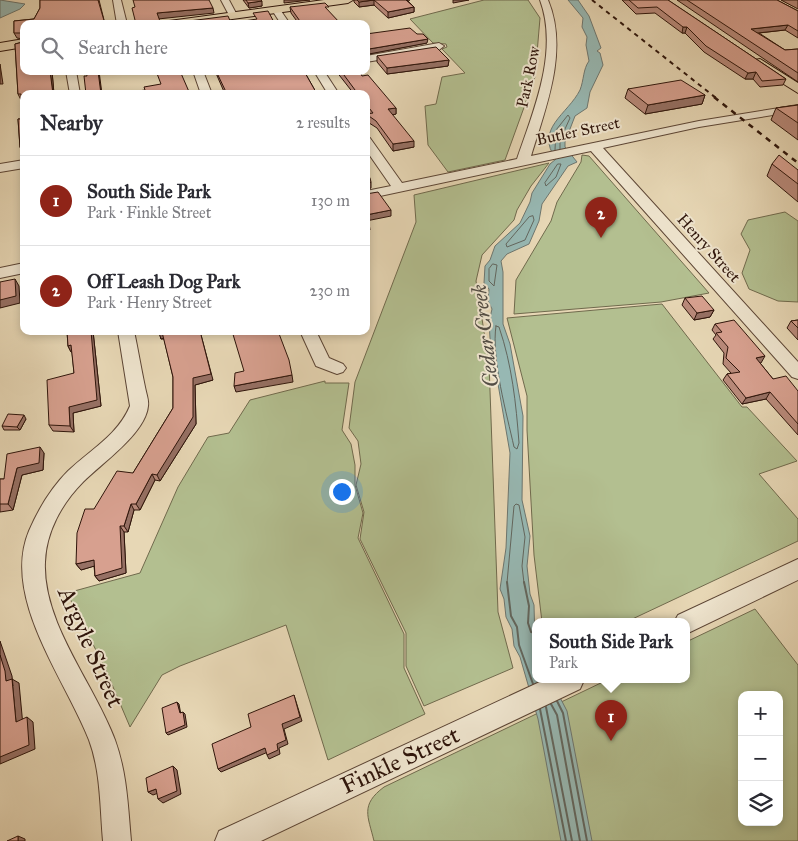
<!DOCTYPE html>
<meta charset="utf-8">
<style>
:root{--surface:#fff;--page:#f7f7f7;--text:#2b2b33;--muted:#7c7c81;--line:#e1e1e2;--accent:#8f2418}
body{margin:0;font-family:"IM FELL Great Primer",serif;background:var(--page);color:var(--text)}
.controls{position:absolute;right:15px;bottom:15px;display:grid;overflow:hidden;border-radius:10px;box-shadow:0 2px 8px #0003}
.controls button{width:45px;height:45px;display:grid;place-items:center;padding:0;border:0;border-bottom:1px solid var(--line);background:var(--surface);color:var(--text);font:25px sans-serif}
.you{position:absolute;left:341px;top:491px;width:18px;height:18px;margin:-12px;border:4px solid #fff;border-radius:50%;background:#1a73e8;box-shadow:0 0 0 8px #1a73e833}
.badge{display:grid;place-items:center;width:32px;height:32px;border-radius:50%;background:var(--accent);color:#fff;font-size:16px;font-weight:700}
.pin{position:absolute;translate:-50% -41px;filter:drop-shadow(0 1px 2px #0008)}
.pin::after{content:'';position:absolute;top:26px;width:18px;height:15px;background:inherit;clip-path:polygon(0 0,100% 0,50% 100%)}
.popup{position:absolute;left:532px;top:618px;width:158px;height:65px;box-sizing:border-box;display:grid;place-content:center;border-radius:10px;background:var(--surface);filter:drop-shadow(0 1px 4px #0005);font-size:16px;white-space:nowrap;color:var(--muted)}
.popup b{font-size:19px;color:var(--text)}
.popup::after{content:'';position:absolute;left:50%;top:100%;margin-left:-10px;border:10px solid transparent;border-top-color:var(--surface)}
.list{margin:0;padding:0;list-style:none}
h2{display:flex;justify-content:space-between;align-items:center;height:65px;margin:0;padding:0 20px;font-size:21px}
h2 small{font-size:16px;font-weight:400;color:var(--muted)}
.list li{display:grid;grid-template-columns:32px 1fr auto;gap:15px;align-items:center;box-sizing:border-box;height:90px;padding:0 20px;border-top:1px solid var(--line)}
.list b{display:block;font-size:19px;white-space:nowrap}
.list p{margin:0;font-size:16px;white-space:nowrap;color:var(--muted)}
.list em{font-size:16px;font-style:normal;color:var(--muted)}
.icon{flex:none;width:28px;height:28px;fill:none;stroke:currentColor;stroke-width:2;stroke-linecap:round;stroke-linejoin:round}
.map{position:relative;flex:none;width:798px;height:841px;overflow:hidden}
.search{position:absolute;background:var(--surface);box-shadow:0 2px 8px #0003;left:20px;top:20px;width:350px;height:55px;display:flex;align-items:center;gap:12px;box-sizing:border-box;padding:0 18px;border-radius:10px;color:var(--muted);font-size:19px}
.panel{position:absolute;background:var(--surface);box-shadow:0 2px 8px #0003;left:20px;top:90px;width:350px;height:245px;border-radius:10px}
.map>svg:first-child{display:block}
</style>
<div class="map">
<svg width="798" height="841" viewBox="0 0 798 841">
<rect width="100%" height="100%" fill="#e7d7b5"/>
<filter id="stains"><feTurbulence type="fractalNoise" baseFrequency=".004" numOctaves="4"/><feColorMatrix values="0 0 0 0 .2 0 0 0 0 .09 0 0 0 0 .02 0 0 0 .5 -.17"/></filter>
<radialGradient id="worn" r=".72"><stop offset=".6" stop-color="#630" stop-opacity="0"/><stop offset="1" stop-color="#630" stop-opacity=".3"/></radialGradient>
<path fill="#b3bf90" stroke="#706a4d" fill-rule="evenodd" d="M 484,0 L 528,0 L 540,18 L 535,77 L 505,160 L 448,172 L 428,145 L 425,106 L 436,104 L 442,77 L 465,73 L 442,49 L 447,47 L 446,44 L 433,43 L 410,19 Z
M 582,155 L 589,156 L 709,293 L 661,302 L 514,314 L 516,280 L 551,221 L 557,202 L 581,162 Z
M 549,163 L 531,186 L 517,210 L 514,220 L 482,255 L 476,281 L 489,363 L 498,612 L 513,668 L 424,706 L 406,666 L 406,633 L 360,539 L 364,512 L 356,485 L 361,464 L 358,441 L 349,428 L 355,382 L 416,222 L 414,195 Z
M 785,212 L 798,221 L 798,302 L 778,301 L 749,289 L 742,273 L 750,250 L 741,234 L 748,220 Z
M 662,304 L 742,407 L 747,407 L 797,461 L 759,474 L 798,519 L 798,541 L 626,622 L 542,622 L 534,555 L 527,430 L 527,396 L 507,318 Z
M 325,381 L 325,383 L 349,383 L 342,430 L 351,444 L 355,465 L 355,485 L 363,513 L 358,538 L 404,634 L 404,668 L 425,714 L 328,760 L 286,625 L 180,666 L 162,675 L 130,727 L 105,668 L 67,593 L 140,573 L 178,487 L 208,437 L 229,433 L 250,400 Z
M 755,609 L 798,665 L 798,841 L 374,841 C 368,816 360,805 384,787 L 607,680 L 686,680 L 686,642 ZM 742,695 L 779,695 L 779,822 L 742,822 Z"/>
<path fill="#97b8b3" stroke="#6d766f" d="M 0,0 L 25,4 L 20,9 L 0,18 Z
M 568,0 L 578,0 L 589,16 L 601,48 L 597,51 L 600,53 L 603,65 L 590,92 L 587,108 L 575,116 L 565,142 L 565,147 L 577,162 L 568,166 L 542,204 L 539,221 L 529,244 L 507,254 L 501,261 L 503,272 L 503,324 L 510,344 L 523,416 L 522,500 L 530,536 L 527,566 L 530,594 L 534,605 L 536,680 L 551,680 L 567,711 L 592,841 L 561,841 L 538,719 L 520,657 L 514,646 L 512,629 L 506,617 L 504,599 L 500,589 L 506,548 L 510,453 L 490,338 L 489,322 L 492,309 L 488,301 L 489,289 L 484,283 L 485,266 L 490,260 L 495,246 L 520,223 L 530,202 L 532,193 L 550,164 L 556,159 C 534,129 568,114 580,90 C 584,80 583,69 589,61 L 586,45 L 587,37 L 582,27 L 583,18 Z"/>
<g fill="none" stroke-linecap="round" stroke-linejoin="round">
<path stroke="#62665e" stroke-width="1" d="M 555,150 L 556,130 L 568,115 L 570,118 L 560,140 L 560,149
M 558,164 L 561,164 L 556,177 L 546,186 L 545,183 Z
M 533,216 L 534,220 L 525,240 L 507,247 L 506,244 L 529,217 Z
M 493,264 L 497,265 L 494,286 L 489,281 L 489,269 Z
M 496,326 L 499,327 C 512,365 516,403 519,443 L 517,449 L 514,447 C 507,415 491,358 496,326 Z
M 507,583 L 514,506 L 516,504 L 519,505 L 525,537 L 522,566 L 524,583"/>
<path stroke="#62665e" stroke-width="2" d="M 507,582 L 511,616 L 517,627 L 519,645 L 533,684
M 524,582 L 529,606 L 528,623 L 531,632 L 536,633
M 557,701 L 563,713 L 587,841
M 551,704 L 557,715 L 580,841
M 546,707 L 572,841
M 540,709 L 566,841"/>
<defs>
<path id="minor" d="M 113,0 L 121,0 L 127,24 L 117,24 Z
M 221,0 L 229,0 L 237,15 L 236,17 L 230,17 Z
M 540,0 L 548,0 C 569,50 546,107 531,156 L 699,121 L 798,105 L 798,111 L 699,127 L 603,148 L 798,362 L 798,379 L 792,377 L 591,151 L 366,199 L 366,191 L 391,186 L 366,150 L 366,137 L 370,138 L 402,183 L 517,159 C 534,110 559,51 540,0 Z
M 273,8 L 279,8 L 290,24 L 281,24 L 272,10 Z
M 439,43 L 444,46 L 439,50 L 366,62 L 366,56 Z
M 66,71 L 76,71 L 80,94 L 70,94 Z
M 193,71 L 203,71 L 212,94 L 201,94 Z
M 314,71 L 324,71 L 339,94 L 328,94 Z
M 24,160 L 24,168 L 0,172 L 0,164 Z
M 24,263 L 24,273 L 0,278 L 0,268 Z
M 118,331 L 134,331 C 138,350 141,368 145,387 C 146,393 149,400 148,406 C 146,433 101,464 83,482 C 62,503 46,532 45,562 C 42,623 95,685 115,740 C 127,773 128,807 131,841 L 103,841 C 100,808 101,772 89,740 C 66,680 1,598 29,531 C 38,510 51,488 68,471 C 90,450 118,435 130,406 Z
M 300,331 L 316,331 L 329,358 L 343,364 L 346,368 L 343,372 L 337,374 L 316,366 Z
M 798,559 L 798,580 L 686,634 L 686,622 L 674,622 L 678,615 Z
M 544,680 L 584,680 L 580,689 L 261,841 L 215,841 L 219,831 Z"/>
<path id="major" d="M 324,0 L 353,0 L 348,3 L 196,24 L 163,24 L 169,21 Z
M 24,39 L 24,47 L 0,51 L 0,43 Z
M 760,59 L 798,83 L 798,93 L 755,66 L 754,63 L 755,60 Z"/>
</defs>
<use href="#minor" stroke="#5c4535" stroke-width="2"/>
<use href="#major" stroke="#2e140a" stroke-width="2"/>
<use href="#minor" fill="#efe5cf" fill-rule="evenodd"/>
<use href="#major" fill="#e7d7b5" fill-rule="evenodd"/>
<path stroke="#2e140a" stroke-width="2" stroke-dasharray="4.5 4.5" stroke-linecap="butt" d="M 592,0 L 716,98"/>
<path stroke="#2e140a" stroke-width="2.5" stroke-dasharray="5.5 5.5" stroke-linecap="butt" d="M 714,97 L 798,163"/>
</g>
<path fill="#b98a7b" stroke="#2e140a" d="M 40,0 L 99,0 L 105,24 L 24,24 L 24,71 L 52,71 L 54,94 L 24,94 L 24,153 L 23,153 L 20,147 L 18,119 L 21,119 L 21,100 L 18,94 L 15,44 L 23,42 L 23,39 L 17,38 L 14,33 L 14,21 L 34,19 L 40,8 Z
M 243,0 L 261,0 L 262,6 L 249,8 Z
M 354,0 L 410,0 L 407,0 L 414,7 L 414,12 L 388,18 L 374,5 L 359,7 L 354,2 Z
M 622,0 L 668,0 L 786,79 L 783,85 L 760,87 L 753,79 L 745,79 L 704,52 L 685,33 L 682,33 L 655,13 L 636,14 Z
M 677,0 L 777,0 L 798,11 L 798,38 L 785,30 L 759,33 L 785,50 L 798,49 L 798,82 Z
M 781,0 L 798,0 L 798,9 Z
M 290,7 L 329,12 L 341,24 L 299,24 L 291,13 Z
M 366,34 L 417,34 L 427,43 L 369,54 L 366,50 Z
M 377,56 L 449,60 L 448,66 L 387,74 L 377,62 Z
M 215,71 L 304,71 L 317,94 L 225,94 Z
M 336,71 L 359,71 L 362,76 L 396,108 L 396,114 L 392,115 L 414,147 L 393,151 L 377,128 L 366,121 L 366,114 L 369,113 L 366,110 L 366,94 L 354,94 Z
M 628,89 L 705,95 L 702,104 L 645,114 L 625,98 Z
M 798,105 L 798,140 L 771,120 L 776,108 Z
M 772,164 L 798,170 L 798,202 L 767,176 Z
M 685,298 L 714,310 L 710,317 L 694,320 L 682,305 Z
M 798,320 L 798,340 L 787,328 L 791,321 Z
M 715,324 L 761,363 L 760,363 L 773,379 L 798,391 L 798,435 L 766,399 L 742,404 L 723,380 L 727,374 L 731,373 L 723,364 L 724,353 L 713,339 L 716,335 L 712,330 Z
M 67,331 L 93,331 L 101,406 L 73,413 L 74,432 L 53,431 L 49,425 L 74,373 L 72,352 L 71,352 L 68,346 Z
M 159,331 L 213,380 L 195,385 L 196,424 L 160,481 L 155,480 L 140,510 L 134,510 L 128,532 L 124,532 L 126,573 L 99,581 L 95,576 L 94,566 L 81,570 L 76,564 L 94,509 L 133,473 L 173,408 L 173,377 L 164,339 L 161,339 Z
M 26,419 L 20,430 L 4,430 L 2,426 Z
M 44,453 L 43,470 L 22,475 L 13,510 L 0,512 L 0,479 L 4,479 Z"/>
<path fill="#967064" stroke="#2e140a" d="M 284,0 L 310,0 L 284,3 Z
M 374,0 L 374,5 L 359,7 L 359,2 Z
M 453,0 L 469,0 L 453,3 Z
M 262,1 L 262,6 L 249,8 L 248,3 Z
M 414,7 L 414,12 L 388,18 L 388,12 Z
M 213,8 L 214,13 L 158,19 L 157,13 Z
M 788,25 L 785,30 L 749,34 L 751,29 Z
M 683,27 L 687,27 L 685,33 L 682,33 Z
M 428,39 L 427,43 L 369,54 L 369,49 Z
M 449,60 L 448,66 L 387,74 L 387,68 Z
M 0,64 L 3,84 L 0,84 Z
M 50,71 L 52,71 L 54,94 L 53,94 Z
M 98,71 L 99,71 L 102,94 L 101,94 Z
M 756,72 L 753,79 L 745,79 L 748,73 Z
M 705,95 L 702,104 L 645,114 L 648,105 Z
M 396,108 L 396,114 L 388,116 L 388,109 Z
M 414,141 L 414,147 L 393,151 L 393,144 Z
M 24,146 L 24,153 L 23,153 L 20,147 Z
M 371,182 L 371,188 L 366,190 L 366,184 Z
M 391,210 L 391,216 L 366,221 L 366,215 Z
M 369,223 L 370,230 L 366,230 L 366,224 Z
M 15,279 L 19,286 L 20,303 L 0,308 L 0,300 Z
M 714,310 L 710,317 L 694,320 L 697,313 Z
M 91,331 L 93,331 L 101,406 L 73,413 L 74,432 L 70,426 L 69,407 Z
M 200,331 L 213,380 L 195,385 L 196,424 L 160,481 L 157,475 Z
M 162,332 L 165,338 L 161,339 L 159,333 Z
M 71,345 L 75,351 L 71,352 L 68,346 Z
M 765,356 L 761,363 L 752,364 L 756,358 Z
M 292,375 L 293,382 L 236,392 L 234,386 Z
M 770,392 L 766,399 L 742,404 L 746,398 Z
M 24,415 L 26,419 L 20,430 L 17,427 Z
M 40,447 L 44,453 L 43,470 L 22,475 L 13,510 L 8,504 L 17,468 Z
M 152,474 L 155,480 L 140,510 L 136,504 Z
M 131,504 L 134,510 L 128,532 L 124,526 Z
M 120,526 L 124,532 L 126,573 L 99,581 L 95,576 Z
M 94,560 L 98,565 L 81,570 L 76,564 Z
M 0,641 L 12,676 L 13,686 L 6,681 L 0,655 Z
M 12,679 L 19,683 L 23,726 L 16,722 Z
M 294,695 L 302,721 L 284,729 L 288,744 L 279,748 L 280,754 L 269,759 L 267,755 L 277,744 L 282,724 Z
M 177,702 L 179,704 L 181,715 L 180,713 Z
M 183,712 L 185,714 L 187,727 L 168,735 L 166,733 Z
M 27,717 L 33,722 L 35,749 L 0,764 L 0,757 Z
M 265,748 L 268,752 L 221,772 L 218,769 Z
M 173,766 L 177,770 L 181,794 L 163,803 L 158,799 Z
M 156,789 L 161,792 L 153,795 L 148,792 Z
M 18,836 L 25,839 L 25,841 L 18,841 Z"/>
<path fill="#d7a08f" stroke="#2e140a" d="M 40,0 L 98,0 L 105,24 L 24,24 L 24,71 L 50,71 L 53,94 L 24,94 L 24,146 L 20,147 L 18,119 L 21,119 L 21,94 L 18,94 L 15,44 L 23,42 L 24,33 L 14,33 L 14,21 L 34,19 L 40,8 Z
M 133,0 L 209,0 L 213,8 L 157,13 L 161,24 L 136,24 L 132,8 L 135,7 Z
M 246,0 L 261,0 L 262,1 L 248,3 Z
M 357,0 L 374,0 L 359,2 Z
M 374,0 L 406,0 L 414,7 L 388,12 Z
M 629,0 L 668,0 L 786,79 L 762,81 L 756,72 L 748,73 L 706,46 L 687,27 L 683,27 L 657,7 L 638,8 Z
M 687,0 L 777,0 L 798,11 L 798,31 L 788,25 L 751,29 L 785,50 L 798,49 L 798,73 Z
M 325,3 L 329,7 L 325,7 L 341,24 L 302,24 L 290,7 Z
M 268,11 L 275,24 L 193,24 L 189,21 L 228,16 L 231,23 L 257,19 L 253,13 Z
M 410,28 L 417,34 L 423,34 L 428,39 L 369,49 L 366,46 L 366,34 Z
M 436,47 L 449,60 L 387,68 L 377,56 Z
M 86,71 L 98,71 L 101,94 L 86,94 L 84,76 L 87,76 Z
M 156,71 L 180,71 L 190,94 L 132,94 L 131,92 L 145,90 L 144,87 L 161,84 Z
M 216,71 L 304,71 L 317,94 L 227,94 Z
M 341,71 L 359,71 L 362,76 L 368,75 L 396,108 L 388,109 L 414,141 L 393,144 L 376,121 L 366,114 L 373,113 L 366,104 L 366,94 L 358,94 Z
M 681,80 L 705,95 L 648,105 L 628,89 Z
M 798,105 L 798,123 L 776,108 Z
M 779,155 L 798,170 L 798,184 L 772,164 Z
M 366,172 L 370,178 L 371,182 L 366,184 Z
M 378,192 L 391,210 L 366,215 L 366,194 Z
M 366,219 L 369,223 L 366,224 Z
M 15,279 L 16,296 L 0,300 L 0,282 Z
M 702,296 L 714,310 L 697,313 L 685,298 Z
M 734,320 L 765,356 L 756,358 L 773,379 L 786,376 L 798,391 L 798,424 L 770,392 L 746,398 L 727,374 L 740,372 L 726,358 L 728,347 L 716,333 L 722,332 L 715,324 Z
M 798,320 L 798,328 L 791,321 Z
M 67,331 L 91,331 L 97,400 L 69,407 L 70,426 L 49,425 L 47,380 L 74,373 L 71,345 L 68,346 Z
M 159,331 L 200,331 L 211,374 L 193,378 L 193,417 L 157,475 L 152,474 L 136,504 L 131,504 L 124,526 L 120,526 L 122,568 L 95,576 L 94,560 L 76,564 L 77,533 L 85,509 L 94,509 L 117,471 L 133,473 L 173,408 L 173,377 L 162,332 L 159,333 Z
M 232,331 L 278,331 L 289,360 L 292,375 L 234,386 L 235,373 L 244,371 Z
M 8,414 L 24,415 L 17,427 L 2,426 Z
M 40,447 L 39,463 L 17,468 L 8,504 L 0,504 L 0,479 L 4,479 L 7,454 Z
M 0,655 L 5,671 L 6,681 L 12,679 L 16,722 L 27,717 L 29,745 L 0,757 Z
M 294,695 L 300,717 L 282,724 L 286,740 L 277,744 L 278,750 L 267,755 L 265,748 L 218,769 L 212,744 L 251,727 L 248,714 Z
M 177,702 L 180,713 L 183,712 L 185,725 L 166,733 L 162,708 Z
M 173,766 L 177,791 L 158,799 L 156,789 L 148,792 L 146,778 Z
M 18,836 L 18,841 L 7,841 Z"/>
<g text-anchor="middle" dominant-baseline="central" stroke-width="4" stroke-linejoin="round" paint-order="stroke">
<g font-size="16" fill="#2e140a" stroke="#efe5cf">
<text transform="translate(528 77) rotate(-78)">Park Row</text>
<text transform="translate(578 131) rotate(-12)">Butler Street</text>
<text transform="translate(709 248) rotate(48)">Henry Street</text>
</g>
<g font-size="21" font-style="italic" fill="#534d45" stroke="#efe5cf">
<text transform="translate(485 336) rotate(-97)">Cedar Creek</text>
</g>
<g font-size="24" fill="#2e140a" stroke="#efe5cf">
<text transform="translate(91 647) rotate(66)">Argyle Street</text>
<text transform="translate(400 760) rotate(-25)">Finkle Street</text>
</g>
</g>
<rect width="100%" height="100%" filter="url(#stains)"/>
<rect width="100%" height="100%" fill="url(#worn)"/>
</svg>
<div class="controls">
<button>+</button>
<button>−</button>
<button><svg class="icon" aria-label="layers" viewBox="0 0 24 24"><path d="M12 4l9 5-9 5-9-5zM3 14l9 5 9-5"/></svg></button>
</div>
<div class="you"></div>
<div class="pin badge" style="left:611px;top:741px">1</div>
<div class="popup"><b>South Side Park</b>Park</div>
<div class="pin badge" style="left:601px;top:238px">2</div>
<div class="search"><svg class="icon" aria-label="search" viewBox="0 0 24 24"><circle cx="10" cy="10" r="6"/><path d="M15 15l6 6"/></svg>Search here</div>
<section class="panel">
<h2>Nearby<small>2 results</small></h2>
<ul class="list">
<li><span class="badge">1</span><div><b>South Side Park</b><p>Park · Finkle Street</p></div><em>130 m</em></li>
<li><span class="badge">2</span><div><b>Off Leash Dog Park</b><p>Park · Henry Street</p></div><em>230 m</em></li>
</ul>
</section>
</div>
